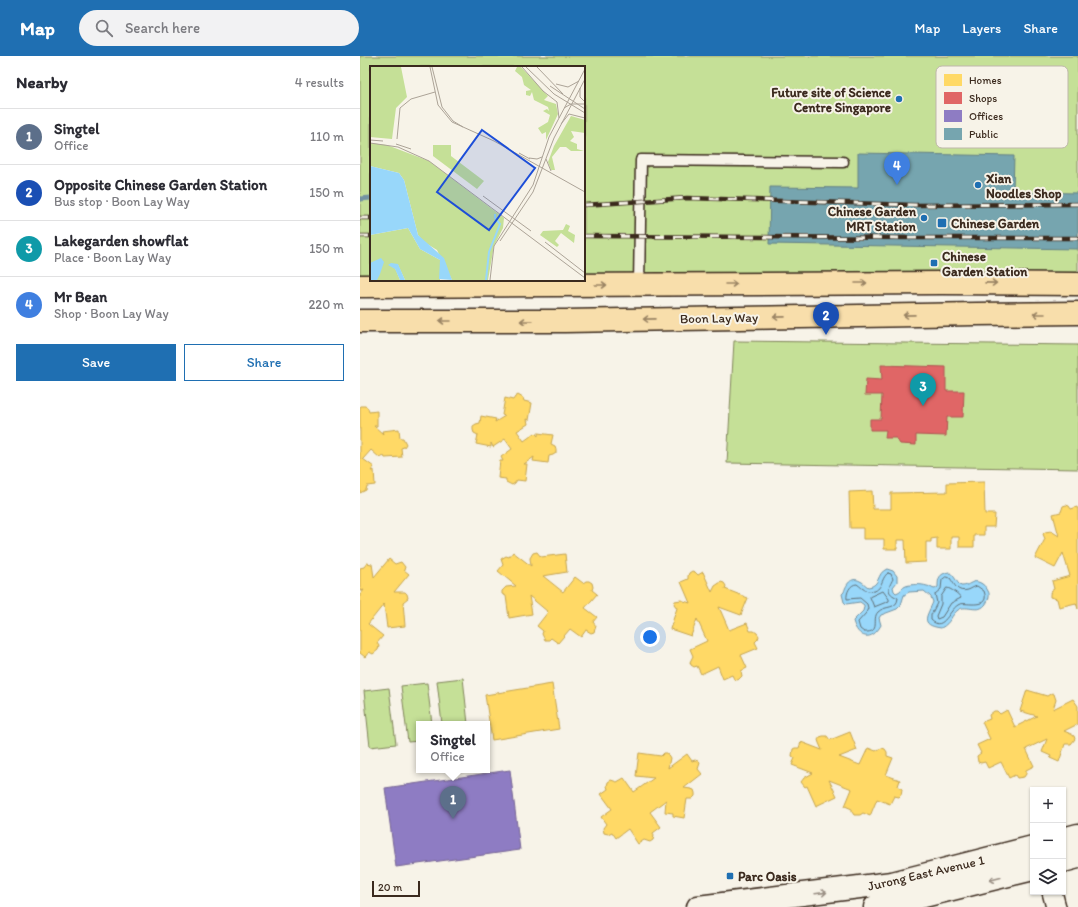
<!DOCTYPE html>
<meta charset="utf-8">
<style>
:root{--surface:#fff;--page:#f2f2f3;--text:#2b2b33;--muted:#7c7c81;--line:#e1e1e2;--accent:#1f6fb2}
body{margin:0;font-family:Itim,sans-serif;background:var(--page);color:var(--text)}
.controls{position:absolute;right:12px;bottom:12px;display:grid;overflow:hidden;border-radius:0px;box-shadow:0 1px 3px #0004}
.controls button{width:36px;height:36px;display:grid;place-items:center;padding:0;border:0;border-bottom:1px solid var(--line);background:var(--surface);color:var(--text);font:20px sans-serif}
.scale{position:absolute;left:12px;bottom:10px;width:48px;box-sizing:border-box;padding-left:4px;border:2px solid #3b2a1e;border-top:0;font-size:11px;line-height:14px;white-space:nowrap;color:#3b2a1e;-webkit-text-stroke:3px #f7f3e8;paint-order:stroke}
.you{position:absolute;left:290px;top:581px;width:14px;height:14px;margin:-10px;border:3px solid #fff;border-radius:50%;background:#1a73e8;box-shadow:0 0 0 6px #1a73e833}
.badge{display:grid;place-items:center;width:26px;height:26px;border-radius:50%;background:var(--accent);color:#fff;font-size:13px;font-weight:700}
.pin{position:absolute;translate:-50% -33px;filter:drop-shadow(0 1px 2px #0008)}
.pin::after{content:'';position:absolute;top:21px;width:14px;height:12px;background:inherit;clip-path:polygon(0 0,100% 0,50% 100%)}
.popup{position:absolute;left:56px;top:665px;width:74px;height:52px;box-sizing:border-box;display:grid;place-content:center;border-radius:0px;background:var(--surface);filter:drop-shadow(0 1px 3px #0005);font-size:13px;white-space:nowrap;color:var(--muted)}
.popup b{font-size:15px;color:var(--text)}
.popup::after{content:'';position:absolute;left:50%;top:100%;margin-left:-8px;border:8px solid transparent;border-top-color:var(--surface)}
.list{margin:0;padding:0;list-style:none}
h2{display:flex;justify-content:space-between;align-items:center;height:52px;margin:0;padding:0 16px;font-size:17px}
h2 small{font-size:13px;font-weight:400;color:var(--muted)}
.list li{display:grid;grid-template-columns:26px 1fr auto;gap:12px;align-items:center;box-sizing:border-box;height:56px;padding:0 16px;border-top:1px solid var(--line)}
.list b{display:block;font-size:15px;white-space:nowrap}
.list p{margin:0;font-size:13px;white-space:nowrap;color:var(--muted)}
.list em{font-size:13px;font-style:normal;color:var(--muted)}
.actions{display:flex;gap:8px;padding:12px 16px}
.actions a{flex:1;padding:9px 0;border:1px solid var(--accent);border-radius:0px;text-align:center;font-size:14px;color:var(--accent)}
.actions .main{background:var(--accent);color:#fff}
.icon{flex:none;width:22px;height:22px;fill:none;stroke:currentColor;stroke-width:2;stroke-linecap:round;stroke-linejoin:round}
.map{position:relative;flex:none;width:718px;height:851px;overflow:hidden}
header{display:flex;align-items:center;gap:24px;box-sizing:border-box;height:56px;padding:0 20px;background:var(--accent);color:#fff}
header strong{font-size:19px}
nav{display:flex;gap:22px;margin-inline-start:auto;font-size:14px}
.search{width:280px;height:36px;background:var(--page);display:flex;align-items:center;gap:10px;box-sizing:border-box;padding:0 14px;border-radius:22px;color:var(--muted);font-size:15px}
main{display:flex}
aside{flex:1;background:var(--surface)}
.map>svg:first-child{display:block}
</style>
<header>
<strong>Map</strong>
<div class="search"><svg class="icon" aria-label="search" viewBox="0 0 24 24"><circle cx="10" cy="10" r="6"/><path d="M15 15l6 6"/></svg>Search here</div>
<nav><a>Map</a><a>Layers</a><a>Share</a></nav>
</header>
<main>
<aside>
<h2>Nearby<small>4 results</small></h2>
<ul class="list">
<li><span class="badge" style="background:#5c6f8a">1</span><div><b>Singtel</b><p>Office</p></div><em>110 m</em></li>
<li><span class="badge" style="background:#1a4fb4">2</span><div><b>Opposite Chinese Garden Station</b><p>Bus stop · Boon Lay Way</p></div><em>150 m</em></li>
<li><span class="badge" style="background:#0f9aa8">3</span><div><b>Lakegarden showflat</b><p>Place · Boon Lay Way</p></div><em>150 m</em></li>
<li><span class="badge" style="background:#3f7fe0">4</span><div><b>Mr Bean</b><p>Shop · Boon Lay Way</p></div><em>220 m</em></li>
</ul>
<div class="actions"><a class="main">Save</a><a>Share</a></div>
</aside>
<div class="map">
<svg width="718" height="851" viewBox="0 0 718 851">
<rect width="100%" height="100%" fill="#f7f3e8"/>
<filter id="ink" filterUnits="userSpaceOnUse"><feTurbulence type="fractalNoise" baseFrequency=".025" numOctaves="2"/><feDisplacementMap in="SourceGraphic" scale="8" xChannelSelector="R" yChannelSelector="G"/><feConvolveMatrix kernelMatrix="1 2 1 2 8 2 1 2 1" color-interpolation-filters="sRGB"/></filter>
<g filter="url(#ink)">
<path fill="#c5e097" stroke="#80855a" d="M 0,0 L 718,0 L 718,228 L 224,224 L 224,11 L 11,11 L 11,223 L 0,219 Z
M 374,285 L 718,289 L 718,413 L 367,407 Z
M 103,622 L 108,668 L 82,668 L 77,625 Z
M 67,627 L 72,668 L 59,668 L 59,685 L 48,686 L 41,630 Z
M 29,632 L 36,688 L 10,691 L 4,635 Z"/>
<path fill="#98d7fa" stroke="#7392a2" d="M 527,513 L 533,515 L 537,520 L 537,526 L 533,531 L 534,535 L 536,537 C 541,536 542,531 546,530 C 552,528 561,528 567,530 C 570,530 572,533 575,533 L 578,531 C 578,522 579,518 589,516 C 595,520 596,526 601,530 C 607,530 608,528 613,526 C 619,524 626,530 628,535 C 630,538 629,541 628,544 C 621,561 607,547 598,554 C 591,559 591,567 581,572 C 558,569 568,559 573,546 L 571,541 L 564,535 L 549,536 L 544,539 L 541,549 L 537,553 L 521,559 L 519,562 L 521,569 C 512,586 498,583 493,565 L 503,555 L 504,551 L 504,549 L 500,546 L 486,548 L 484,546 L 482,538 L 484,536 C 486,529 491,520 500,525 C 503,526 505,529 508,531 C 521,530 516,517 527,513 Z"/>
<path fill="#ffd966" stroke="#c4a450" d="M 158,339 L 163,342 L 164,345 L 172,347 L 169,364 L 167,363 L 168,368 L 157,375 L 164,385 L 175,377 L 178,380 L 178,377 L 193,379 L 191,388 L 195,390 L 196,393 L 196,397 L 193,399 L 189,400 L 188,407 L 173,405 L 174,401 L 164,408 L 167,408 L 165,425 L 157,424 L 155,427 L 152,429 L 146,426 L 146,423 L 138,422 L 140,405 L 143,405 L 141,401 L 152,393 L 145,383 L 133,391 L 131,387 L 131,391 L 116,388 L 118,379 L 114,377 L 113,374 L 113,370 L 116,368 L 120,367 L 121,360 L 136,363 L 135,366 L 145,360 L 142,359 L 145,342 L 153,344 L 155,341 Z
M 1,350 L 5,350 L 8,352 L 9,356 L 17,355 L 17,370 L 14,370 L 23,378 L 22,375 L 39,373 L 40,382 L 43,382 L 46,388 L 44,391 L 41,392 L 42,401 L 25,402 L 24,400 L 20,402 L 11,394 L 3,403 L 14,411 L 11,415 L 14,414 L 15,429 L 7,430 L 6,434 L 0,437 L 0,351 Z
M 624,426 L 625,458 L 635,458 L 634,471 L 624,471 L 624,479 L 614,479 L 614,491 L 599,491 L 599,481 L 591,481 L 591,493 L 577,493 L 577,482 L 571,483 L 571,486 L 566,486 L 566,506 L 546,507 L 545,484 L 537,484 L 537,493 L 524,493 L 524,483 L 503,483 L 503,472 L 490,472 L 489,436 L 512,435 L 513,453 L 531,453 L 531,437 L 587,436 L 587,427 Z
M 706,449 L 709,450 L 711,453 L 717,451 L 718,454 L 718,553 L 716,547 L 699,551 L 697,543 L 690,541 L 690,538 L 691,535 L 694,533 L 692,525 L 710,520 L 703,497 L 695,512 L 675,502 L 685,483 L 683,478 L 685,476 L 691,475 L 699,480 L 693,458 L 701,456 L 703,450 Z
M 153,496 L 171,510 L 170,502 L 173,497 L 177,496 L 181,501 L 205,498 L 207,516 L 183,520 L 203,536 L 215,521 L 223,527 L 226,525 L 229,525 L 232,527 L 233,531 L 232,534 L 237,538 L 225,552 L 237,561 L 233,566 L 236,570 L 234,576 L 231,577 L 226,574 L 221,581 L 210,573 L 198,587 L 191,582 L 189,584 L 185,584 L 182,578 L 183,575 L 177,570 L 188,556 L 169,540 L 172,558 L 149,562 L 146,540 L 142,538 L 142,535 L 146,531 L 156,530 L 138,515 L 143,509 L 141,503 L 146,500 L 149,501 Z
M 29,503 L 35,508 L 41,506 L 45,511 L 44,514 L 49,518 L 34,536 L 45,536 L 47,538 L 48,542 L 43,546 L 45,570 L 27,572 L 24,548 L 8,568 L 23,580 L 17,587 L 19,590 L 18,594 L 13,598 L 9,596 L 5,601 L 0,597 L 0,539 L 4,534 L 0,535 L 0,512 L 4,511 L 7,507 L 12,508 L 14,521 Z
M 332,515 L 335,516 L 338,519 L 343,516 L 352,536 L 355,530 L 361,526 L 364,527 L 366,530 L 365,533 L 388,542 L 381,559 L 359,551 L 369,574 L 387,567 L 390,575 L 394,575 L 397,577 L 399,580 L 398,583 L 395,586 L 398,592 L 381,599 L 387,612 L 381,615 L 382,620 L 378,624 L 374,623 L 372,619 L 363,623 L 358,610 L 341,618 L 337,610 L 334,611 L 331,609 L 330,606 L 333,600 L 330,593 L 347,585 L 337,563 L 331,580 L 310,573 L 317,552 L 314,548 L 315,545 L 321,544 L 330,547 L 321,526 L 328,523 L 328,520 L 329,517 Z
M 192,628 L 199,673 L 132,684 L 125,639 Z
M 667,634 L 687,640 L 692,637 L 694,638 L 696,644 L 693,653 L 713,643 L 718,650 L 718,668 L 704,675 L 711,678 L 714,680 L 715,683 L 711,688 L 705,688 L 699,706 L 690,702 L 691,700 L 682,696 L 687,683 L 666,693 L 674,710 L 666,714 L 666,718 L 664,721 L 657,722 L 655,719 L 649,722 L 641,706 L 628,712 L 625,706 L 621,707 L 618,706 L 617,700 L 621,697 L 617,689 L 630,683 L 622,666 L 630,663 L 629,659 L 634,655 L 637,655 L 640,658 L 647,654 L 655,671 L 677,660 L 660,655 Z
M 490,676 L 497,694 L 479,701 L 500,709 L 508,692 L 516,695 L 519,693 L 522,692 L 525,693 L 527,696 L 527,700 L 533,702 L 526,719 L 540,724 L 538,730 L 542,733 L 541,739 L 539,741 L 534,740 L 530,748 L 517,743 L 510,760 L 503,757 L 500,759 L 494,759 L 492,756 L 492,753 L 485,750 L 492,733 L 469,724 L 477,740 L 456,750 L 447,730 L 445,731 L 441,726 L 444,722 L 453,717 L 432,709 L 435,702 L 432,700 L 433,693 L 435,692 L 439,692 L 441,686 L 462,694 L 459,687 L 458,684 L 460,681 L 463,680 L 467,680 L 470,684 Z
M 279,697 L 301,700 L 304,697 L 307,697 L 310,702 L 308,712 L 327,698 L 332,705 L 335,704 L 338,705 L 340,707 L 338,713 L 342,718 L 324,732 L 331,733 L 334,734 L 335,737 L 335,740 L 332,743 L 327,743 L 324,762 L 313,760 L 313,757 L 305,756 L 306,744 L 290,756 L 301,771 L 293,777 L 294,780 L 293,784 L 290,786 L 284,784 L 278,788 L 268,773 L 256,782 L 252,776 L 248,778 L 244,777 L 243,772 L 246,768 L 241,761 L 252,753 L 241,738 L 248,733 L 247,730 L 248,726 L 251,724 L 257,726 L 264,722 L 274,736 L 294,722 L 276,720 Z"/>
<path fill="#e06666" stroke="#ae5450" d="M 521,309 L 586,311 L 586,335 L 604,335 L 603,361 L 587,361 L 586,380 L 556,379 L 556,389 L 540,388 L 536,382 L 525,382 L 526,374 L 510,374 L 510,363 L 521,363 L 522,339 L 505,339 L 506,323 L 522,324 Z"/>
<path fill="#8e7cc3" stroke="#756392" d="M 150,714 L 160,794 L 36,811 L 25,732 Z"/>
<path fill="#76a5af" stroke="#648084" d="M 498,97 L 654,100 L 653,136 L 718,137 L 718,193 L 409,188 L 410,131 L 498,132 Z"/>
<g fill="none" stroke-linecap="round" stroke-linejoin="round">
<path stroke="#606f76" stroke-width="1" d="M 528,517 L 531,518 L 533,523 C 528,532 526,537 538,542 C 537,554 525,549 518,556 C 511,563 522,577 504,576 L 500,573 L 498,566 L 506,557 L 508,552 L 507,548 L 500,542 L 487,543 C 486,537 490,528 497,528 C 500,530 503,534 508,535 C 523,538 520,522 528,517 Z
M 586,521 L 590,522 C 595,529 597,537 608,534 C 611,533 613,531 617,530 L 624,535 C 631,554 606,546 600,548 C 589,552 584,577 571,564 L 571,559 L 577,547 L 575,538 L 581,533 L 582,524 Z
M 587,532 C 590,532 600,539 601,542 L 591,547 L 582,561 L 577,563 L 576,560 L 581,548 L 581,541 Z
M 523,535 L 529,543 L 529,545 L 514,551 L 510,541 Z"/>
<path stroke="#7392a2" stroke-width="5" d="M 0,143 L 11,142"/>
<defs>
<path id="service" d="M 279,229 L 281,104 L 483,106"/>
<path id="minor" d="M 692,836 L 696,851"/>
<path id="tertiary" d="M 703,783 L 718,779
M 703,805 L 718,801
M 338,851 L 532,827 L 673,791
M 515,851 L 540,846 L 673,813"/>
<path id="primary" d="M 0,230 L 582,227 L 718,228
M 0,265 L 205,265 L 616,258 L 718,257"/>
</defs>
<use href="#service" stroke="#3b2a1e" stroke-width="13"/>
<use href="#minor" stroke="#3b2a1e" stroke-width="22"/>
<use href="#tertiary" stroke="#3b2a1e" stroke-width="25"/>
<use href="#primary" stroke="#3b2a1e" stroke-width="25"/>
<use href="#service" stroke="#f7f3e8" stroke-width="10"/>
<use href="#minor" stroke="#f7f3e8" stroke-width="19"/>
<use href="#tertiary" stroke="#f7f3e8" stroke-width="22"/>
<use href="#primary" stroke="#f8deab" stroke-width="22"/>
<defs>
<path id="rail" d="M 224,149 L 327,142 L 555,149 L 718,148
M 0,162 L 11,162
M 0,180 L 11,180
M 224,180 L 554,182 L 718,182"/>
</defs>
<use href="#rail" stroke="#3b2a1e" stroke-width="4.5"/>
<use href="#rail" stroke="#f7f3e8" stroke-width="3" stroke-dasharray="9" stroke-linecap="butt"/>
</g>
<defs><path id="oneway-shaft" d="M-6 0H5M1.5-3L5.5 0L1.5 3" fill="none" stroke-width="1.6" stroke-linecap="round" stroke-linejoin="round"/></defs>
<g stroke="#9a8464">
<use href="#oneway-shaft" transform="translate(501 227)"/>
<use href="#oneway-shaft" transform="translate(631 227) rotate(1)"/>
<use href="#oneway-shaft" transform="translate(371 228)"/>
<use href="#oneway-shaft" transform="translate(241 229)"/>
<use href="#oneway-shaft" transform="translate(679 258) rotate(180)"/>
<use href="#oneway-shaft" transform="translate(549 259) rotate(179)"/>
<use href="#oneway-shaft" transform="translate(419 261) rotate(179)"/>
<use href="#oneway-shaft" transform="translate(289 263) rotate(179)"/>
<use href="#oneway-shaft" transform="translate(85 265) rotate(-180)"/>
<use href="#oneway-shaft" transform="translate(166 265) rotate(180)"/>
</g>
<g stroke="#998e83">
<use href="#oneway-shaft" transform="translate(635 823) rotate(165)"/>
<use href="#oneway-shaft" transform="translate(461 837) rotate(-7)"/>
</g>
</g>
<g fill="#1f6fb2" stroke="#f7f3e8" stroke-width="1.5">
<circle cx="539" cy="43" r="4"/>
<circle cx="618" cy="129" r="4"/>
<circle cx="564" cy="162" r="4"/>
<rect x="577" y="162" width="10" height="10" rx="2"/>
<rect x="570" y="203" width="8" height="8" rx="2"/>
<rect x="366" y="816" width="8" height="8" rx="2"/>
</g>
<g text-anchor="middle" dominant-baseline="central" stroke-width="4" stroke-linejoin="round" paint-order="stroke">
<g font-size="13" font-weight="bold" fill="#3b2a1e" stroke="#f7f3e8" text-anchor="start">
<text x="531" y="36" text-anchor="end">Future site of Science<tspan x="531" dy="15">Centre Singapore</tspan></text>
<text x="626" y="122">Xian<tspan x="626" dy="15">Noodles Shop</tspan></text>
<text x="556" y="155" text-anchor="end">Chinese Garden<tspan x="556" dy="15">MRT Station</tspan></text>
<text x="591" y="167">Chinese Garden</text>
<text x="582" y="200">Chinese<tspan x="582" dy="15">Garden Station</tspan></text>
<text x="378" y="820">Parc Oasis</text>
</g>
<g font-size="13" fill="#3b2a1e" stroke="#f7f3e8">
<text transform="translate(359 262) rotate(-1)">Boon Lay Way</text>
<text transform="translate(566 817) rotate(-13)">Jurong East Avenue 1</text>
</g>
</g>
<g transform="translate(10 10)">
<rect width="215" height="215" fill="#f7f3e8"/>
<path d="M 0,1 L 31,1 L 37,31 L 26,42 L 22,73 L 0,71 ZM 147,1 L 151,1 L 178,30 L 174,34 L 186,38 L 188,48 L 176,74 L 176,66 L 172,68 L 168,62 L 178,56 L 180,49 L 173,45 L 177,43 L 179,45 L 178,41 L 164,34 L 162,26 L 160,30 L 156,29 L 156,25 L 161,24 L 154,19 L 152,11 L 145,5 ZM 201,50 L 215,54 L 215,67 L 201,65 L 204,71 L 200,75 L 207,78 L 207,83 L 214,85 L 201,85 L 196,81 L 190,81 L 182,91 L 185,104 L 181,104 L 178,96 L 184,80 ZM 0,77 L 17,79 L 59,95 L 134,152 L 133,162 L 124,180 L 118,214 L 82,214 L 67,184 L 54,176 L 48,169 L 34,114 L 29,107 L 0,100 ZM 63,79 L 81,79 L 81,90 L 114,115 L 107,123 L 63,90 ZM 196,158 L 200,160 L 198,165 L 205,169 L 204,177 L 191,167 L 185,175 L 189,179 L 187,181 L 170,169 L 173,165 L 193,164 ZM 38,162 L 50,183 L 70,194 L 70,214 L 35,214 L 28,199 L 23,198 L 19,198 L 25,202 L 30,214 L 0,214 L 0,169 Z" fill="#c5e097"/>
<path d="M 0,100 L 29,107 L 34,114 L 48,169 L 74,192 L 82,214 L 69,213 L 70,194 L 50,183 L 38,162 L 0,169 ZM 11,192 L 14,196 L 10,208 L 7,214 L 0,214 L 0,197 ZM 21,197 L 28,198 L 35,214 L 30,214 L 25,203 L 18,199 Z" fill="#98d7fa"/>
<path fill="none" stroke="#98d7fa" stroke-width="2" d="M 116,214 L 119,186 L 130,158 L 125,152 L 125,148"/>
<path fill="none" stroke="#aca397" stroke-width="1" d="M 60,1 L 68,39 L 82,56 L 124,75 L 215,126M 62,1 L 72,41 L 83,55 L 93,61M 152,1 L 173,25 L 187,36 L 189,52M 156,1 L 184,28 L 215,47M 167,1 L 193,28M 186,18 L 198,21 L 209,15M 180,20 L 215,43M 210,22 L 210,31 L 215,36M 194,42 L 201,38 L 215,38M 191,58 L 199,48 L 215,52M 27,73 L 30,42 L 41,33 L 65,26M 0,74 L 13,75M 0,77 L 28,81 L 59,95 L 215,212M 26,78 L 41,83M 149,87 L 160,93M 159,92 L 167,93 L 172,91M 176,93 L 181,105M 113,130 L 161,165M 130,175 L 163,126 L 184,72 L 215,13M 175,176 L 215,207M 120,214 L 124,180 L 163,119 L 179,71 L 215,3"/>
<path fill="#1d4ed8" fill-opacity="0.15" stroke="#1d4ed8" stroke-width="2" d="M 112,64 L 165,102 L 119,164 L 67,126 Z"/>
<rect width="215" height="215" fill="none" stroke="#3b2a1e" stroke-width="2"/>
</g>
<rect x="576" y="10" width="132" height="82" rx="6" fill="#f7f3e8" stroke="#bfb7ab" stroke-width="1"/>
<rect x="584" y="18" width="18" height="12" fill="#ffd966"/>
<rect x="584" y="36" width="18" height="12" fill="#e06666"/>
<rect x="584" y="54" width="18" height="12" fill="#8e7cc3"/>
<rect x="584" y="72" width="18" height="12" fill="#76a5af"/>
<g font-size="11" fill="#3b2a1e">
<text x="609" y="28">Homes</text>
<text x="609" y="46">Shops</text>
<text x="609" y="64">Offices</text>
<text x="609" y="82">Public</text>
</g>
</svg>
<div class="controls">
<button>+</button>
<button>−</button>
<button><svg class="icon" aria-label="layers" viewBox="0 0 24 24"><path d="M12 4l9 5-9 5-9-5zM3 14l9 5 9-5"/></svg></button>
</div>
<div class="scale">20 m</div>
<div class="you"></div>
<div class="pin badge" style="left:93px;top:763px;background:#5c6f8a">1</div>
<div class="popup"><b>Singtel</b>Office</div>
<div class="pin badge" style="left:466px;top:279px;background:#1a4fb4">2</div>
<div class="pin badge" style="left:563px;top:350px;background:#0f9aa8">3</div>
<div class="pin badge" style="left:537px;top:129px;background:#3f7fe0">4</div>
</div>
</main>
